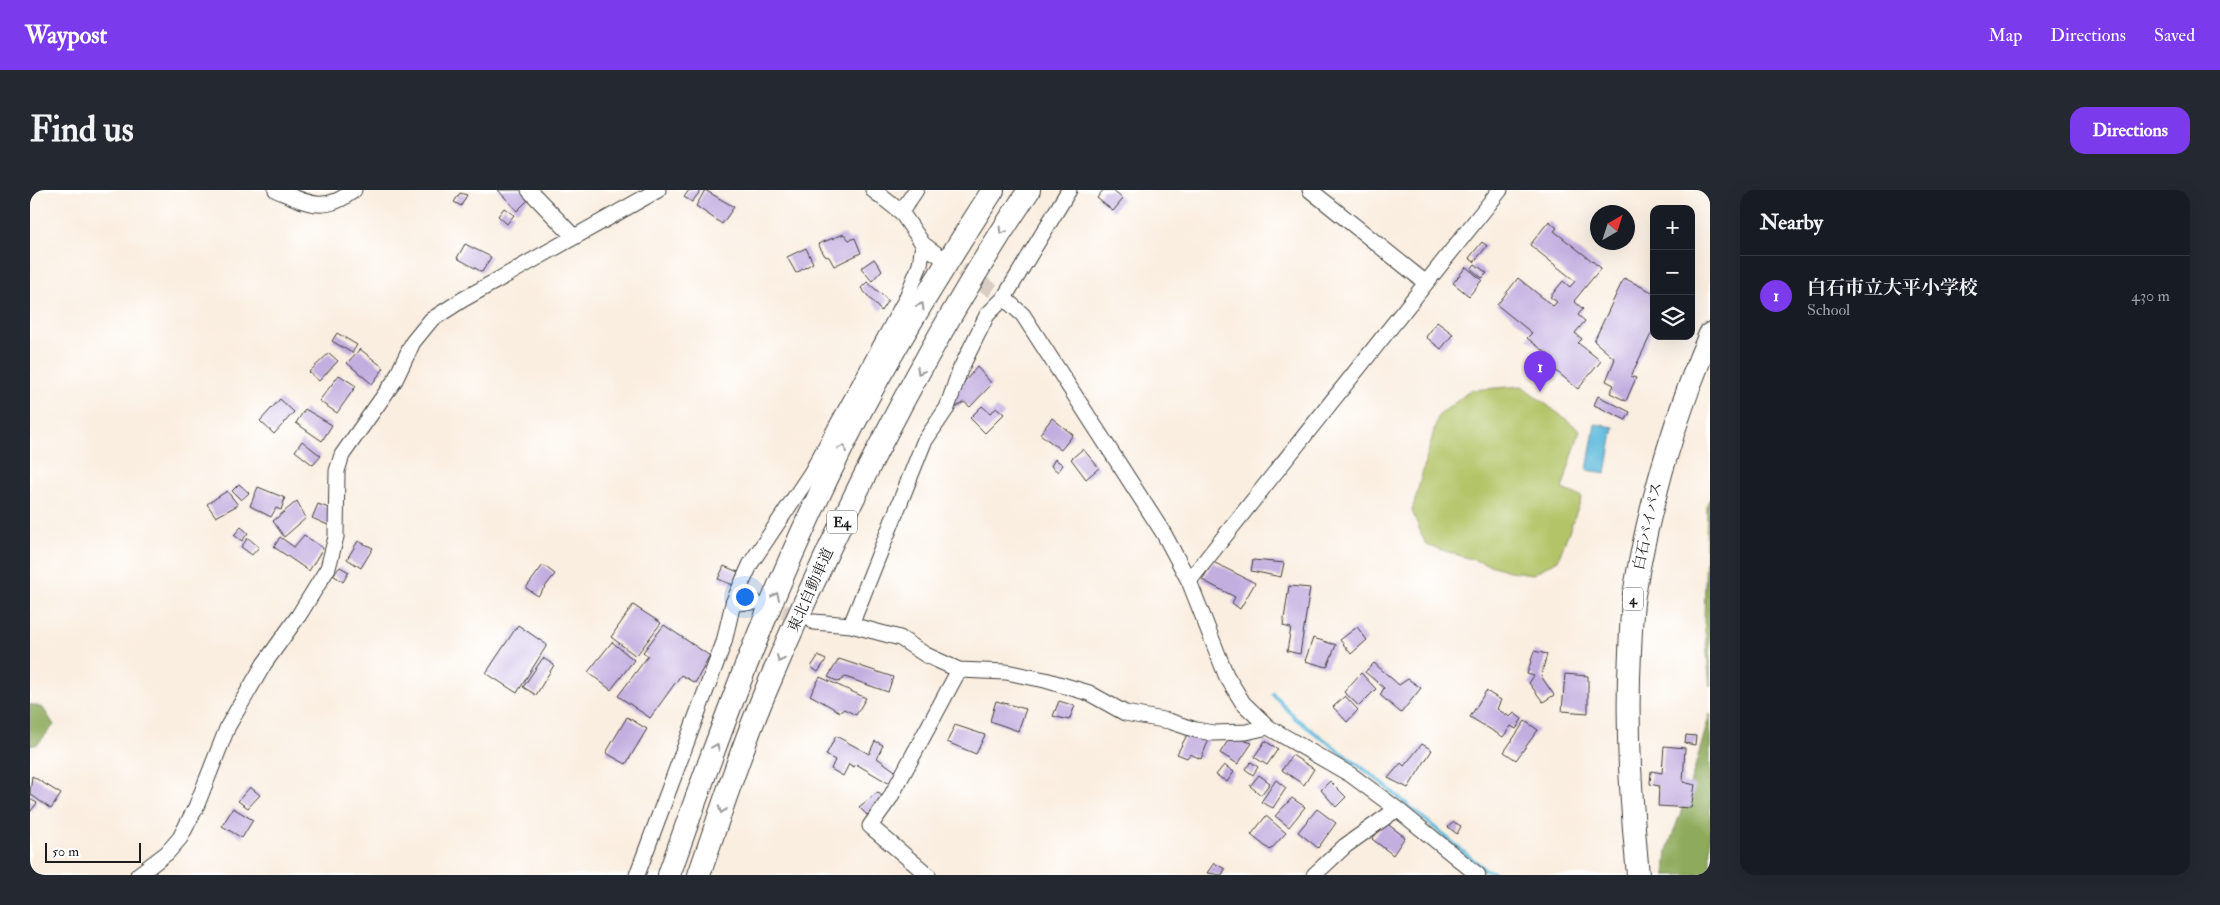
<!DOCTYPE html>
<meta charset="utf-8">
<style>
:root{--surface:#171b24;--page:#242831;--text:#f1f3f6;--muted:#9ea1a6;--line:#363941;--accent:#7c3aed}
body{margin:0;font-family:"IM FELL Double Pica","Noto Serif JP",serif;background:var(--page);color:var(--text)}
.controls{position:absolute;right:15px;top:15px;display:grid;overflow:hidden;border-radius:10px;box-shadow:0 5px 20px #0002}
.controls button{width:45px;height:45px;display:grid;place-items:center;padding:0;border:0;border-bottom:1px solid var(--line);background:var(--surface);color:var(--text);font:25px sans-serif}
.compass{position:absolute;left:1560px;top:15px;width:45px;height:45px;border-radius:50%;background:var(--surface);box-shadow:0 5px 20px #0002;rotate:39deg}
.scale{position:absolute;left:15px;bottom:12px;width:96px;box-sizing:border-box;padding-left:5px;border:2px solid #1c1c1c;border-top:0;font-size:14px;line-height:18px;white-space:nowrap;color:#1c1c1c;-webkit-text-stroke:4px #fff;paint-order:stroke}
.you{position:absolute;left:714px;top:406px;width:18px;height:18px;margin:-12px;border:4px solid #fff;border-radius:50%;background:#1a73e8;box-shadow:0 0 0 8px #1a73e833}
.badge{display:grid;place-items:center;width:32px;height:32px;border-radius:50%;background:var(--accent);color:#fff;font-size:16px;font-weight:700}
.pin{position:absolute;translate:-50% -41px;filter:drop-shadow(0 1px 2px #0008)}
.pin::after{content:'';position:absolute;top:26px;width:18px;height:15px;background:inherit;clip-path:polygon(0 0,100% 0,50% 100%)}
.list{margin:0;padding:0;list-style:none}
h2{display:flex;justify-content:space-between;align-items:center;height:65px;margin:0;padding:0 20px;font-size:21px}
h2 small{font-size:16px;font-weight:400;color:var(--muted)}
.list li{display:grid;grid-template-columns:32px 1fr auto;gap:15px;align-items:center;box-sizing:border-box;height:80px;padding:0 20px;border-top:1px solid var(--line)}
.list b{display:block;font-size:19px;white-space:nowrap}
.list p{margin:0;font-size:16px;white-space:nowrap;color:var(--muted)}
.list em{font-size:16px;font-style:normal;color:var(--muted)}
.icon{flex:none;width:28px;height:28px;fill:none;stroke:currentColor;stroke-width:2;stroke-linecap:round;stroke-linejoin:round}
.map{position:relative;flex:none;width:1680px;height:685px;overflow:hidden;border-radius:15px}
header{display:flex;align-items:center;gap:30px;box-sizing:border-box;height:70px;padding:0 25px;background:var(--accent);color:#fff}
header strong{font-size:24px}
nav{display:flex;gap:28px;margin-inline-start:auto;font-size:18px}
.intro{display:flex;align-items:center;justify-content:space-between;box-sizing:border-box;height:120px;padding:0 30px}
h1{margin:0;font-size:35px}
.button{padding:12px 22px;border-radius:15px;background:var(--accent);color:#fff;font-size:18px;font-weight:700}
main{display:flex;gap:30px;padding:0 30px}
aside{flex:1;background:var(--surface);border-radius:15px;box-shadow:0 5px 20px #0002}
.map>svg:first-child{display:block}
</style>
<header>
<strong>Waypost</strong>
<nav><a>Map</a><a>Directions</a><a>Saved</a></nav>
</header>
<div class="intro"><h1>Find us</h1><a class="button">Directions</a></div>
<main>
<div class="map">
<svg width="1680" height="685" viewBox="0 0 1680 685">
<rect width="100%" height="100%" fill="#fff"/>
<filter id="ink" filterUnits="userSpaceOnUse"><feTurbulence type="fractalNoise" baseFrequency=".02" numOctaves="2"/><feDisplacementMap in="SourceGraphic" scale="10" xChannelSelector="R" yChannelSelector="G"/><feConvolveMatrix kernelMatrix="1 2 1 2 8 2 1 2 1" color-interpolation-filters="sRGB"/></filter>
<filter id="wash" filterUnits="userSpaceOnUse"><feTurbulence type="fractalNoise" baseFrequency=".0096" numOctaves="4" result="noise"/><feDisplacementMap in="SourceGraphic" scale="20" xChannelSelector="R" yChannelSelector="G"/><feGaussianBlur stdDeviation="1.12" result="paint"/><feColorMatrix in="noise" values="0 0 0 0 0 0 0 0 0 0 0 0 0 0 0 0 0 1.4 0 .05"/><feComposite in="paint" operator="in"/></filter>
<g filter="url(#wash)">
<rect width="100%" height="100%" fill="#faeee0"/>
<path fill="#b3c467" stroke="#687042" d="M 1492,196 L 1550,240 L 1532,299 L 1552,307 L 1528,370 L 1503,384 L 1479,381 L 1396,355 L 1382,321 L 1408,226 L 1441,200 Z"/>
<path fill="#8eaa5c" stroke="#55633c" d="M 1680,308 L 1680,497 L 1674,430 L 1677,314 Z
M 0,514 L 13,518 L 24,535 L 8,554 L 0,556 Z
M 1680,524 L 1680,685 L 1635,685 L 1637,660 L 1656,608 Z"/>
<path fill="#5fbadc" stroke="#3e6b7c" d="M 1565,234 L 1584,237 L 1576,283 L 1557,280 Z"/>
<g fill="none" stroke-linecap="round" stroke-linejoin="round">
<path stroke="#5fbadc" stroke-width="4" d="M 1243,504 L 1265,528 L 1343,586 L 1454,679 L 1470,685"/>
</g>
<g id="blocks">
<path fill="#c3aee0" d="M 468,0 L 495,0 L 501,7 L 487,21 Z
M 659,0 L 671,0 L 662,12 L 654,7 Z
M 675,0 L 704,17 L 692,34 L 666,16 Z
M 1073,0 L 1082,0 L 1093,9 L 1083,21 L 1067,8 Z
M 430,3 L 437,5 L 431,16 L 424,12 Z
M 474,18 L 484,25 L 477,34 L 468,26 Z
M 1519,31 L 1527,38 L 1524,41 L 1571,78 L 1544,111 L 1553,119 L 1548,125 L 1555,131 L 1545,143 L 1552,149 L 1548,153 L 1571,171 L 1548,199 L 1519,175 L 1524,169 L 1497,148 L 1502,143 L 1467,115 L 1488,88 L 1523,116 L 1527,112 L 1520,107 L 1533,91 L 1540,97 L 1545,91 L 1500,55 Z
M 814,44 L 819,50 L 825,48 L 831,63 L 804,76 L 799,67 L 795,66 L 788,54 Z
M 1452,52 L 1457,56 L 1444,72 L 1439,68 Z
M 435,54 L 461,67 L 452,82 L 427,68 Z
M 776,58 L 783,73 L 766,83 L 757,67 Z
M 844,69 L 852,80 L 842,91 L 831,78 Z
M 1445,74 L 1457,83 L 1452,88 L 1441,79 Z
M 1436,77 L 1452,90 L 1439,106 L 1423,93 Z
M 1594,88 L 1624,103 L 1624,138 L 1601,186 L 1606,188 L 1596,211 L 1580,203 L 1584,195 L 1576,191 L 1585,169 L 1564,151 Z
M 837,92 L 858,110 L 851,121 L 831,98 Z
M 1407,132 L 1423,144 L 1411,159 L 1396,147 Z
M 307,143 L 327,155 L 322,163 L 302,151 Z
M 330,159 L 354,178 L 342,194 L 317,173 Z
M 299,163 L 308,171 L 289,191 L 279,182 Z
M 947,177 L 962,194 L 940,217 L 934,212 L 925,218 L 922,214 L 925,203 Z
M 309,185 L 326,196 L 307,223 L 289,211 Z
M 1568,206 L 1600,222 L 1596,230 L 1564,215 Z
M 250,209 L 264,222 L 244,244 L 230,231 Z
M 952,216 L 960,223 L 967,218 L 974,224 L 955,243 L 940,228 Z
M 275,219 L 302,235 L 292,251 L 266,233 Z
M 1022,228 L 1043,245 L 1031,260 L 1010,244 Z
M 272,251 L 291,266 L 283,275 L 265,261 Z
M 1053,259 L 1069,278 L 1056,289 L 1041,269 Z
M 1025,269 L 1033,275 L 1028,282 L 1021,276 Z
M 209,294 L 219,303 L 211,310 L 202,301 Z
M 228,297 L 255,308 L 251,320 L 246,318 L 241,327 L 220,316 Z
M 197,301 L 208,315 L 186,327 L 177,314 Z
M 267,311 L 276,328 L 254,347 L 243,331 Z
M 288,314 L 304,320 L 300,336 L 282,328 Z
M 211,337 L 218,343 L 212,351 L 204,345 Z
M 274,345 L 293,358 L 279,381 L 244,357 L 250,347 L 264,357 Z
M 218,348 L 229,357 L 222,365 L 211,357 Z
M 328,351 L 343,358 L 331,378 L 317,369 Z
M 1223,370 L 1254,373 L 1251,387 L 1221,381 Z
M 1183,372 L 1225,393 L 1210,419 L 1202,413 L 1205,407 L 1172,390 Z
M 513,375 L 525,384 L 508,406 L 496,398 Z
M 694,376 L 708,382 L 703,395 L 688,389 Z
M 310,377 L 319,382 L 313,392 L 303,385 Z
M 1259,396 L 1280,398 L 1270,464 L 1257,461 L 1261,438 L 1253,436 Z
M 603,415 L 631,433 L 606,466 L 581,447 Z
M 488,435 L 517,455 L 487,503 L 456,483 Z
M 634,435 L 680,466 L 665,493 L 651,485 L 620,528 L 588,506 L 618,466 L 613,462 Z
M 1327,437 L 1337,450 L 1321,464 L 1310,450 Z
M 1283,448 L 1306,455 L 1297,477 L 1275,471 Z
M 582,452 L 604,470 L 581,500 L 558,482 Z
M 1504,461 L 1517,464 L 1511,486 L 1524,505 L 1513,512 L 1499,493 L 1504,486 L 1497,484 Z
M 788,466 L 796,470 L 788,482 L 781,477 Z
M 513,468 L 524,475 L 506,505 L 493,497 Z
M 809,469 L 863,487 L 858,502 L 815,487 L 809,492 L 798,487 Z
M 1344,473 L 1369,495 L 1378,489 L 1391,498 L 1371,523 L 1350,505 L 1354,498 L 1335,482 Z
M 1331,483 L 1346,499 L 1329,516 L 1314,502 Z
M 1535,484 L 1558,486 L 1558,523 L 1532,521 Z
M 790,487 L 836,508 L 826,525 L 814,519 L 810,522 L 780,505 Z
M 1456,501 L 1471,510 L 1467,519 L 1480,527 L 1484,523 L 1492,529 L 1486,539 L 1481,536 L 1473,547 L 1440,527 Z
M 1315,506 L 1328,520 L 1317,532 L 1303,517 Z
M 966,511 L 996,519 L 988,541 L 960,531 Z
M 1029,511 L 1045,516 L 1039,530 L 1023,526 Z
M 597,527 L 617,539 L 596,574 L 576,563 Z
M 1495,531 L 1508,540 L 1486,570 L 1474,562 Z
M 925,535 L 955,545 L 946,564 L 917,552 Z
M 1157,545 L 1179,549 L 1171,569 L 1160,564 L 1157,568 L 1147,564 Z
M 1656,545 L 1666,546 L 1665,555 L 1655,553 Z
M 806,546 L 839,564 L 845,551 L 853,555 L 847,568 L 868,583 L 860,594 L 826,574 L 824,577 L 819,574 L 813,586 L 801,579 L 805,570 L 796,565 Z
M 1201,546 L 1222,553 L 1208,574 L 1190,563 Z
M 1235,551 L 1248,559 L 1237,575 L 1224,567 Z
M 1392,554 L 1402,560 L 1378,598 L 1358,588 L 1371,573 L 1374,576 Z
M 1634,556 L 1655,558 L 1653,592 L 1665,595 L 1661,618 L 1628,616 L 1629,596 L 1620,594 L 1621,581 L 1632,583 Z
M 1262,565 L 1284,579 L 1274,595 L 1252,580 Z
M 1221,572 L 1228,577 L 1223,585 L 1215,579 Z
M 1194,575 L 1204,582 L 1197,592 L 1186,585 Z
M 1229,585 L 1240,593 L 1231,605 L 1220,596 Z
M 2,586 L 31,604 L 21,619 L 0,604 Z
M 1246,590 L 1256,598 L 1243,618 L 1231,612 Z
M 1300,591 L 1316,607 L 1306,617 L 1291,600 Z
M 220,597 L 230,605 L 218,618 L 208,611 Z
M 848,602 L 855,610 L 837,625 L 829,617 Z
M 1262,608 L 1275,617 L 1259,637 L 1245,626 Z
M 0,609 L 7,613 L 0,622 Z
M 203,618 L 223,630 L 212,648 L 192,636 Z
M 1287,619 L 1306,633 L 1288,658 L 1268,642 Z
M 1236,626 L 1256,643 L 1240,660 L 1221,645 Z
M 1424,632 L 1431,636 L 1427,644 L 1418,637 Z
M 1356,633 L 1375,647 L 1363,665 L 1342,649 Z
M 1184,673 L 1195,679 L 1192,685 L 1177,683 Z"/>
</g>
</g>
<g filter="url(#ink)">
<use href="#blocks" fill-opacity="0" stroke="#3d3c39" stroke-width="1"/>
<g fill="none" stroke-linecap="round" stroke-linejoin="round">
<path stroke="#d9cec3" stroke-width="15" stroke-dasharray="15 8" stroke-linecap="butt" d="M 912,67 L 974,108
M 731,414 L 775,429"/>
<defs>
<path id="minor" d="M 246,0 C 277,13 295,24 324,0
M 499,0 L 544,47
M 843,0 L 871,22 L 893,54 L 908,65
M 1280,0 L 1396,93
M 871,22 L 886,0
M 974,108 L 993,125 L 1134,344 L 1159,391 L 1196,485 L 1213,513 L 1238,537 L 1321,585 L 1367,619 L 1448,685
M 1159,391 L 1470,0
M 703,413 L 725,412
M 784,432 L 821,435 L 870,448 L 896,465 L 929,480 L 976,482 L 1015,490 L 1059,503 L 1095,523 L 1139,531 L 1166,540 L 1183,543 L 1216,542 L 1238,537
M 821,435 L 894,252 L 917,218 L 930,180 L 957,125 L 974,108 L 1039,0
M 108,685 L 137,663 L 150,648 L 166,617 L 198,536 L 234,474 L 269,425 L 298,378 L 306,347 L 307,281 L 312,265 L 365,190 L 383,152 L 401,130 L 432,110 L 628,0
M 607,685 L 694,452 L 703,413 L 721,373 L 781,283 L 876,109 L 890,75 L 893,54
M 898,685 L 840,636 L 860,608 L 929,480
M 1284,685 L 1315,656 L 1367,619"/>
<path id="highway" d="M 639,685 C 697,519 760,351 844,196 C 881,129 922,64 963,0
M 669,685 C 690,625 709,564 734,505 C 808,330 893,158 999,0
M 1608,685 C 1601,610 1596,537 1600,462 C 1601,443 1601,424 1604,405 C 1619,314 1644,229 1680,144"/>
</defs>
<use href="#minor" stroke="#3d3c39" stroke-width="17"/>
<use href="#highway" stroke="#3d3c39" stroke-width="24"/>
<use href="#minor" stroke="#fff" stroke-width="15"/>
<use href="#highway" stroke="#fff" stroke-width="22"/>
</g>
<defs><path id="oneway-chevron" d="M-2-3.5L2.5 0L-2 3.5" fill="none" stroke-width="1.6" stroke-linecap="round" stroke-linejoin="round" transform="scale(1.25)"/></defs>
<g stroke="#999">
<use href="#oneway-chevron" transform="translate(972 41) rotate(122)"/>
<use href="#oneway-chevron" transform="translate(891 116) rotate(-60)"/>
<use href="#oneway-chevron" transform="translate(890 181) rotate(119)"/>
<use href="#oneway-chevron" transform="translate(813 258) rotate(-64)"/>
<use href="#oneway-chevron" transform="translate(746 406) rotate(-67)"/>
<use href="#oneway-chevron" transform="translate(750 469) rotate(114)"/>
<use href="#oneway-chevron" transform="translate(686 557) rotate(-68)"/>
<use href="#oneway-chevron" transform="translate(692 620) rotate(110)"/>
</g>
</g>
<g text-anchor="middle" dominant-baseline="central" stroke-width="4.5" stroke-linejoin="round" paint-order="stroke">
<g fill="#fff" stroke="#606060" stroke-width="1">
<rect x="797" y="320.5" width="30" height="23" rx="4"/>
<rect x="1593" y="397.5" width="20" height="23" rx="4"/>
</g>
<g font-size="14" font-weight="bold" fill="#1c1c1c">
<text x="812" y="332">E4</text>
<text x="1603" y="409">4</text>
</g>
<g font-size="15" fill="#1c1c1c" stroke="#fff">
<text transform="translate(1618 336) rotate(-78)">白石バイパス</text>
<text transform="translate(781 400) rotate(-66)">東北自動車道</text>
</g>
</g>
</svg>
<div class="controls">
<button>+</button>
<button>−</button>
<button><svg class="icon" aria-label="layers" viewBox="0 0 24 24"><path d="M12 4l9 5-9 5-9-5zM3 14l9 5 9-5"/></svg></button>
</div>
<svg class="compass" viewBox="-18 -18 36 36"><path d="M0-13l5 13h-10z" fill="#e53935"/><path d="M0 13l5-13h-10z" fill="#9ea1a6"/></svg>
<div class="scale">50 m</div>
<div class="you"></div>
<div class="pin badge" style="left:1510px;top:202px">1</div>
</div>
<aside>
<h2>Nearby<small></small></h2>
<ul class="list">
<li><span class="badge">1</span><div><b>白石市立大平小学校</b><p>School</p></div><em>430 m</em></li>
</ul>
</aside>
</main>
